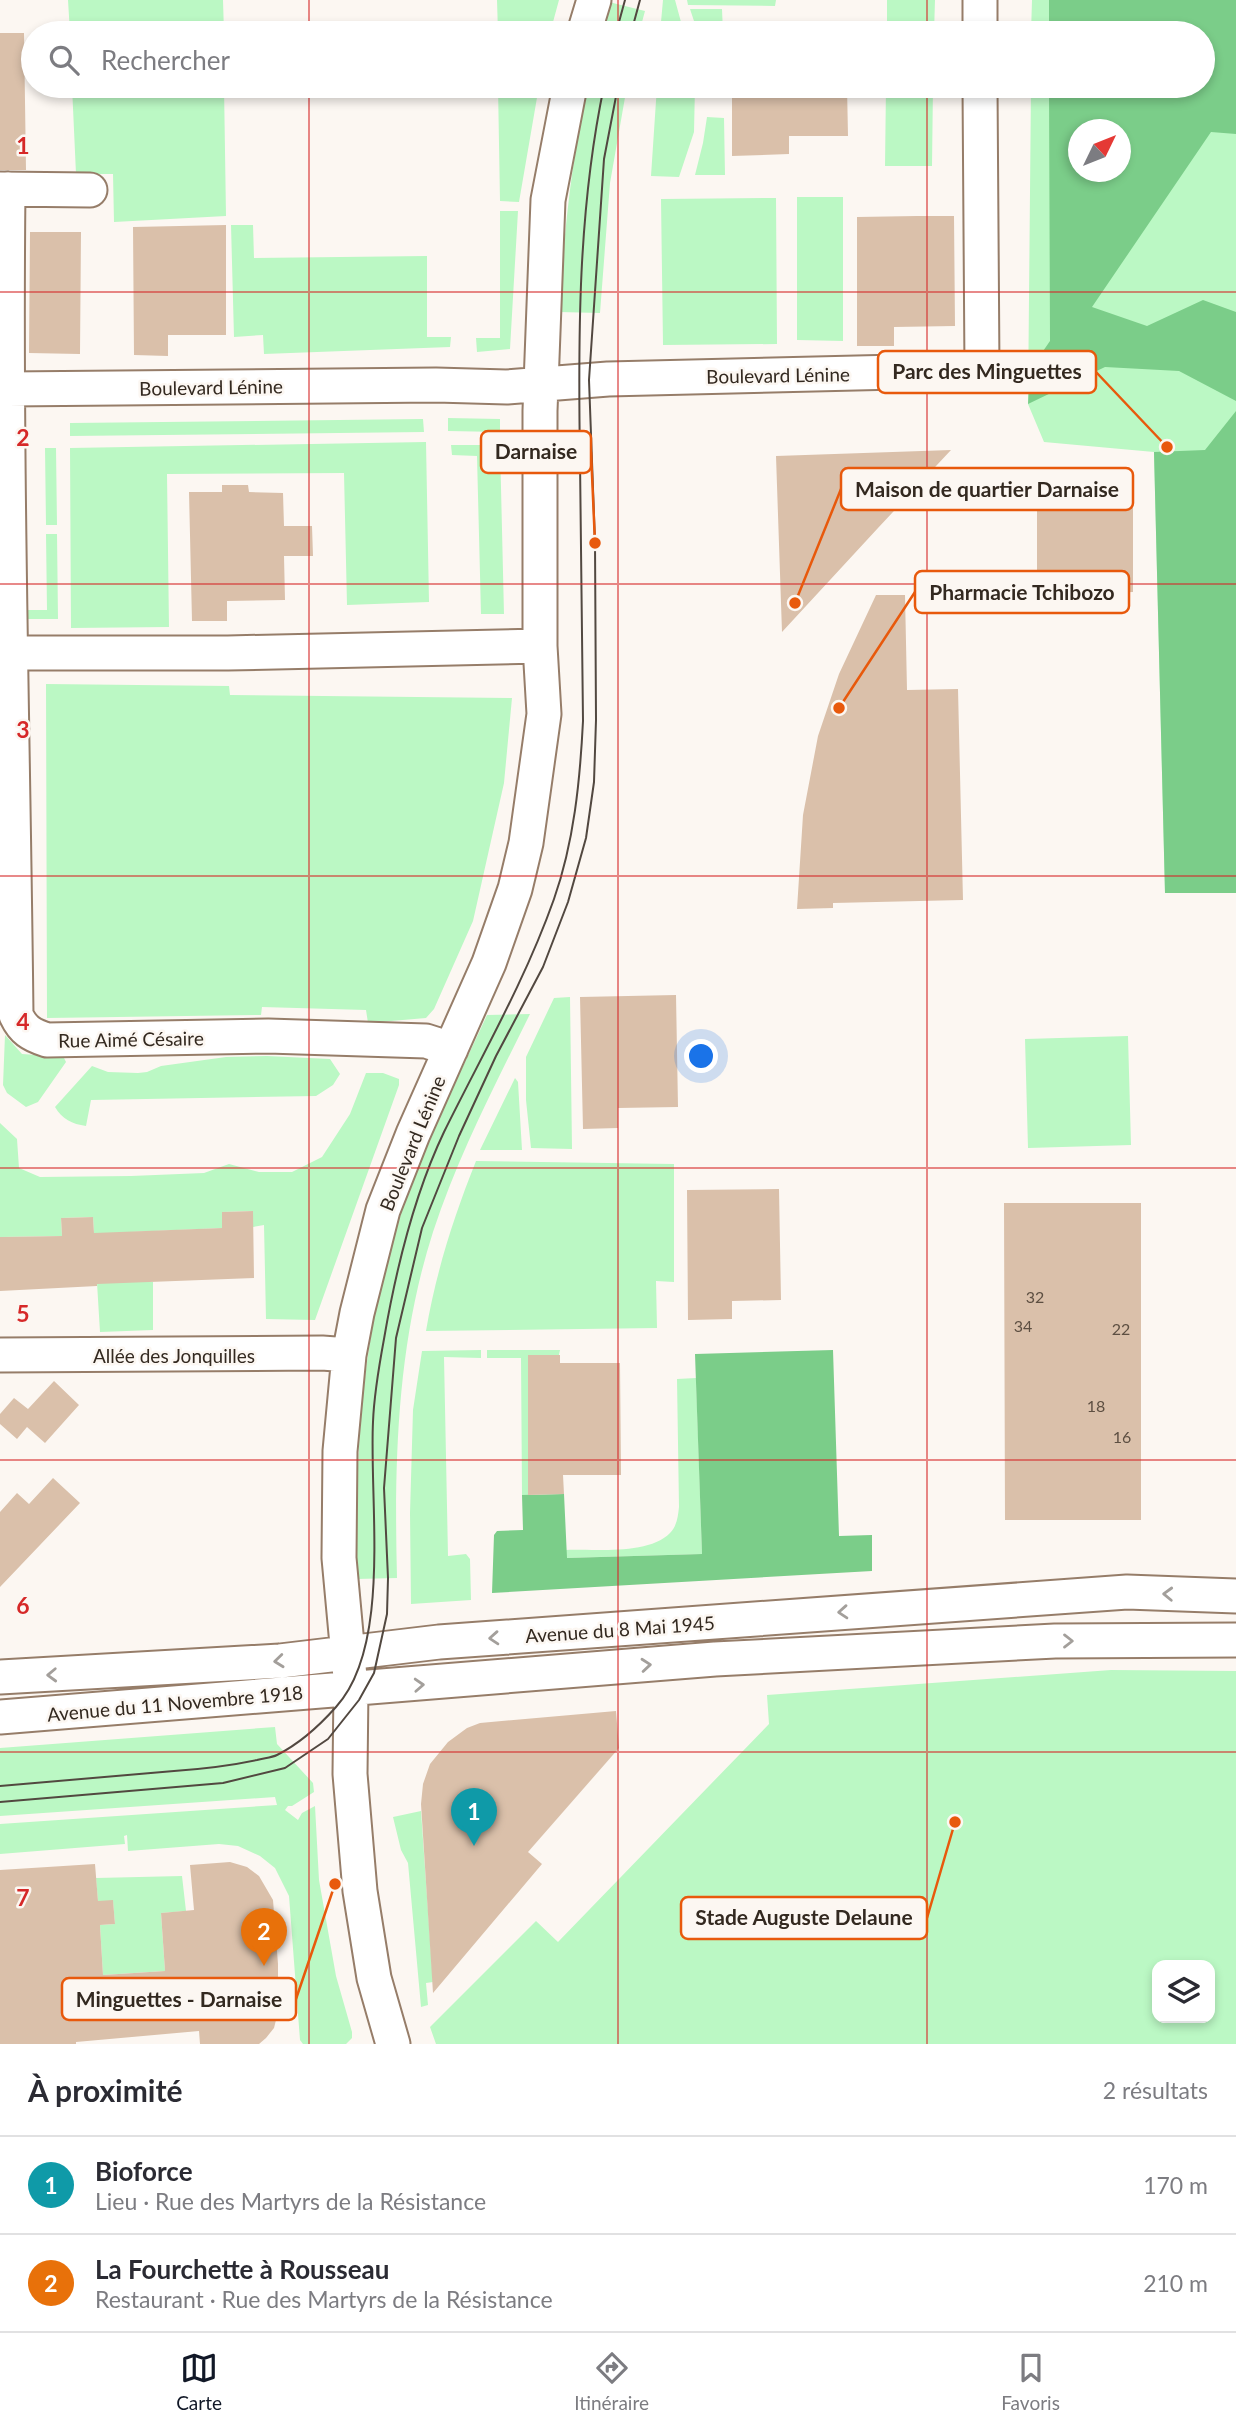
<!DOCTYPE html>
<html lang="fr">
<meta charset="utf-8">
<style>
:root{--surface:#fff;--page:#f2f2f3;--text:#2b2b33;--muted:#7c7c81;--line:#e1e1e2;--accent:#111827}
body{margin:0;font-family:Lato,sans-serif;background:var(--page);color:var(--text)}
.controls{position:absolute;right:21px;bottom:21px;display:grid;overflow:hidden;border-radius:14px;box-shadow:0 4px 10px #0003}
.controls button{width:63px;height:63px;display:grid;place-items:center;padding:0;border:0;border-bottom:2px solid var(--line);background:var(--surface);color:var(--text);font:35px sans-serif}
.compass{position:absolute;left:1068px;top:119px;width:63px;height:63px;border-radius:50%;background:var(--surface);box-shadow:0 4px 10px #0003;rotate:47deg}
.you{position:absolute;left:702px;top:1057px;width:24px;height:24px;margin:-18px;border:5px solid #fff;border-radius:50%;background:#1a73e8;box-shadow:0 0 0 10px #1a73e833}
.badge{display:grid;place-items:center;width:46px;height:46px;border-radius:50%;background:var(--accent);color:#fff;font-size:23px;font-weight:700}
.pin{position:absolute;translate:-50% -58px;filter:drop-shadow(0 2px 4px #0008)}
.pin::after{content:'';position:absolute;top:37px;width:24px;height:21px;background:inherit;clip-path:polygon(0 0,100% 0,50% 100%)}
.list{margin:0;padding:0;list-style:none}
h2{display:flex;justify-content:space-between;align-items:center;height:91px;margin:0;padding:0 28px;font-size:30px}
h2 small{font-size:23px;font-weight:400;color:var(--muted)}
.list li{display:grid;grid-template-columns:46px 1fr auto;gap:21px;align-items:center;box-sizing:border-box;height:98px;padding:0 28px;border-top:2px solid var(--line)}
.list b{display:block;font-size:26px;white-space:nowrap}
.list p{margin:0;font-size:23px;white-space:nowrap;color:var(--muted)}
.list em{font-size:23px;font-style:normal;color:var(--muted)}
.icon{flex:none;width:38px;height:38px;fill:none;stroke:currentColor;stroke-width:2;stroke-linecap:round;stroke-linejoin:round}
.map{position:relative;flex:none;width:1236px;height:2044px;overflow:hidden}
.search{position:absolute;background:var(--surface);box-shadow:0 4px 10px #0003;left:21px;right:21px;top:21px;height:77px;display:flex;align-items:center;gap:18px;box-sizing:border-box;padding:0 24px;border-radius:38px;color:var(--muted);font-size:26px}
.sheet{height:287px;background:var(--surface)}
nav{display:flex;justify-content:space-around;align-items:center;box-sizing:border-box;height:98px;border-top:2px solid var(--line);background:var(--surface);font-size:19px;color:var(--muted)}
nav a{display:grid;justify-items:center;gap:4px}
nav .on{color:var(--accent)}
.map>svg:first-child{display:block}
</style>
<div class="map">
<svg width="1236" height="2044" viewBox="0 0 1236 2044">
<rect width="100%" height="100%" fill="#fcf7f2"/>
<path fill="#bbf8c4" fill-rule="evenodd" d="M 68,0 L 223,0 L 224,33 L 70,33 Z
M 497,0 L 559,0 L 550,33 L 498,33 Z
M 663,0 L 675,0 L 684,33 L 660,33 Z
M 687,0 L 776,0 L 775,6 L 688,5 Z
M 887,0 L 935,0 L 934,33 L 887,33 Z
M 1032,0 L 1236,0 L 1236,892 L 1165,893 L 1154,452 L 1044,442 L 1028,404 L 1031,86 L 1203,86 L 1203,33 L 1031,33 ZM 1078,130 L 1120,130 L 1120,172 L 1078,172 Z
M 609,2 L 645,11 L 639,33 L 601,33 Z
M 690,9 L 722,9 L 723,33 L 698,33 Z
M 72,86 L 224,86 L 226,216 L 114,222 L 113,174 L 76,174 Z
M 498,86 L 539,86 L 519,202 L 500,201 Z
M 588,86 L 627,86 L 610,183 L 600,313 L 559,312 C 564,236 571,160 588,86 Z
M 657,86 L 695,86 L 694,132 L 679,177 L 651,176 Z
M 886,86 L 933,86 L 932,166 L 885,166 Z
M 707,117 L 724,118 L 725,175 L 695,175 L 703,143 Z
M 797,197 L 843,197 L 843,341 L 797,340 Z
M 776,198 L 777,344 L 663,345 L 661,199 Z
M 500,211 L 518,211 L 510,349 L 477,352 L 476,338 L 500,338 Z
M 231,225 L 253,225 L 254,258 L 427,256 L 427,337 L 451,337 L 450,347 L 264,354 L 263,335 L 234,337 Z
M 448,418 L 500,419 L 500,432 L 448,431 Z
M 423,419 L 424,432 L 70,436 L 70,423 Z
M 426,442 L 429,602 L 347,605 L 344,473 L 167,474 L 169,627 L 71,628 L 70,448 Z
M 451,445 L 500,445 L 504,614 L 481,614 L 477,456 L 452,455 Z
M 45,448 L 56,448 L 57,525 L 46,525 Z
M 46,534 L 57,534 L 58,619 L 22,619 L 23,610 L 47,610 Z
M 46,684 L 229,686 L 230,695 L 512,698 L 504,783 L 473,921 L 434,1009 L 426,1018 L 368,1023 L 366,1010 L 262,1007 L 261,1015 L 47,1018 Z
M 570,997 L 572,1149 L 531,1148 L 526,1100 L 526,1057 L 554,998 Z
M 530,1014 C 495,1085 458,1156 433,1232 C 397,1344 394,1461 397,1578 L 357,1579 C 355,1455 361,1339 398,1221 C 421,1149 456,1083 487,1015 Z
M 5,1035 L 22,1054 L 51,1056 L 62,1054 L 66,1062 L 38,1102 L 26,1107 L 7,1093 L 3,1085 Z
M 1128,1036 L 1131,1145 L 1028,1148 L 1025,1039 Z
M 267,1056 L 330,1059 L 340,1074 L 333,1085 L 316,1096 L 91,1100 L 86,1126 C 72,1124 62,1119 55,1107 L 92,1066 L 108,1072 L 138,1073 L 147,1072 L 161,1066 L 226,1057 Z
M 366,1073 L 383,1073 L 399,1079 L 399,1085 L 315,1320 L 266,1319 L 264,1225 L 253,1227 L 253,1211 L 222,1212 L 222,1228 L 131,1232 L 132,1282 L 153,1282 L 153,1330 L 100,1332 L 93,1217 L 61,1218 L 62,1236 L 0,1237 L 0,1123 L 17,1139 L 19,1168 L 40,1177 L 131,1176 L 204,1173 L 229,1164 L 259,1172 L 292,1172 L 322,1157 L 350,1114 Z
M 515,1078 L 518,1082 L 522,1150 L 480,1150 Z
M 476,1161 L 674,1164 L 674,1282 L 656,1281 L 657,1328 L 426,1331 C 436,1272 454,1216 476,1161 Z
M 481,1350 L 481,1358 L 444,1357 L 448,1556 L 466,1554 L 470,1559 L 471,1600 L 411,1604 L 410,1513 L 413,1410 L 422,1351 Z
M 487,1350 L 560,1350 L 528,1495 L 522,1495 L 521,1358 L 487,1358 Z
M 696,1378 L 702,1554 L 566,1558 L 566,1550 C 595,1549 649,1555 670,1533 C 677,1526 678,1516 679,1507 L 677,1379 Z
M 1111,1670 L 1236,1671 L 1236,2044 L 436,2044 L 430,2027 L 536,1921 L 558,1942 L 769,1724 L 767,1695 ZM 1157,1965 L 1210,1965 L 1210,2018 L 1157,2018 Z
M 275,1727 L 277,1744 L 313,1783 L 314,1792 L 292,1806 L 288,1806 L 285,1810 L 298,1820 L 302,1813 L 315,1806 L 319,1880 L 336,1976 L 352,2032 L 352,2038 L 346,2044 L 303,2044 L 300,2040 L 289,1896 L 275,1868 L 260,1856 L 238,1846 L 219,1844 L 128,1851 L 127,1835 L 124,1836 L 125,1844 L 0,1854 L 0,1824 L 277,1805 L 275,1797 L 0,1816 L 0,1748 Z
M 421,1811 L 433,1982 L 426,1983 L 428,2005 L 421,2007 L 408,1863 L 401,1850 L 393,1817 Z
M 182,1876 L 186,1911 L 161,1913 L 165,1971 L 103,1975 L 100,1925 L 115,1924 L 113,1901 L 98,1901 L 96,1878 Z"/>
<path fill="#7bcd89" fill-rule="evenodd" d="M 1049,0 L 1236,0 L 1236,134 L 1211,132 L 1092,307 L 1147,326 L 1203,300 L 1236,312 L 1236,401 L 1179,371 L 1105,367 L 1028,404 L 1030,370 L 1050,341 L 1049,86 L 1203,86 L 1203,33 L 1049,33 ZM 1078,130 L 1120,130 L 1120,172 L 1078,172 Z
M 1236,411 L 1236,893 L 1165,893 L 1154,452 L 1205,450 Z
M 833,1350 L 839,1536 L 872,1535 L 872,1571 L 492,1593 L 494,1535 L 497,1531 L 523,1530 L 522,1495 L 564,1494 L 567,1558 L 702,1554 L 695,1354 Z"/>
<path fill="#dac0aa" d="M 0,33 L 24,33 L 26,170 L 0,170 Z
M 754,86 L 847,86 L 848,136 L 789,136 L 789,154 L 732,156 L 732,93 L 754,94 Z
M 917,216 L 954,216 L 955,326 L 894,327 L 894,346 L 857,346 L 857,217 Z
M 226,225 L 226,335 L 168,335 L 168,356 L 134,355 L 133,227 Z
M 30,232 L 81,232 L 80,354 L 29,353 Z
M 951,450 L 878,528 L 782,632 L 776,456 Z
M 1133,481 L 1133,592 L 1072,594 L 1073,612 L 1037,612 L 1037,484 Z
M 222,485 L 248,485 L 249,492 L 283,493 L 284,526 L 312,526 L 313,556 L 284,556 L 285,600 L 227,601 L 227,621 L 192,621 L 189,492 L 222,492 Z
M 876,595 L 905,595 L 907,690 L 958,689 L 963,900 L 833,903 L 833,908 L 797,909 L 803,815 L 818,736 L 839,674 Z
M 676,995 L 678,1107 L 618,1108 L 618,1128 L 583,1129 L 580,997 Z
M 779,1189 L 781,1300 L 732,1301 L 732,1319 L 688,1320 L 687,1190 Z
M 1004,1203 L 1141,1203 L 1141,1520 L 1005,1520 Z
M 253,1211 L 254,1278 L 97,1284 L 97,1286 L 0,1291 L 0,1237 L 62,1236 L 61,1218 L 93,1217 L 94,1233 L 222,1228 L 222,1212 Z
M 528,1355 L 560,1355 L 560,1363 L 620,1363 L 621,1475 L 563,1475 L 564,1494 L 528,1495 Z
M 54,1381 L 79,1405 L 45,1443 L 27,1427 L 17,1439 L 0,1424 L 0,1414 L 14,1398 L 28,1409 Z
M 53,1478 L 80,1503 L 0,1587 L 0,1512 L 17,1493 L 29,1504 Z
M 616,1711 L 619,1748 L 528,1852 L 542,1864 L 433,1993 L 421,1804 L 423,1784 L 430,1764 L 448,1742 L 467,1728 L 480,1723 Z
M 230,1862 L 247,1867 L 259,1876 L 273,1900 L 278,1964 L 278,2012 L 274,2028 L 266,2038 L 259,2044 L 200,2044 L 199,2031 L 76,2042 L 76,2044 L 0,2044 L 0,1870 L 95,1864 L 98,1901 L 113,1900 L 115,1924 L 100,1925 L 103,1975 L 165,1971 L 161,1913 L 194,1910 L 190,1865 Z"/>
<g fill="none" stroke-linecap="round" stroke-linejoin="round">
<defs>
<path id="minor" d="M 980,0 L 980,33
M 584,33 L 594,0
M 0,189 L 90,190
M 8,189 C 5,465 13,740 16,1015 C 23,1030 31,1035 47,1040 L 268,1036 L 426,1041 L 451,1049
M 8,389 L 436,385 L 507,387 L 608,379 L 982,370 L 980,86
M 10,653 L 228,653 L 540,646
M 0,1355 L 322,1353 L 349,1355
M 0,1677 L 280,1661 L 439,1642 L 1127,1592 L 1236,1596
M 0,1717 L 715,1659 L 1055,1641 L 1236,1640
M 393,2044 L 374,1978 L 360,1891 L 350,1774 L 351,1688 L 339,1558 L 340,1451 L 349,1355 L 357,1313 L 383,1210 L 413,1134 L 489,963 L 515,889 L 526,843 L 544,714 L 540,646 L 540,411 L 548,200 L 570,86"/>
</defs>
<use href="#minor" stroke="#967d69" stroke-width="37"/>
<use href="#minor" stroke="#fff" stroke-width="33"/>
<path stroke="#524840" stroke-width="2" d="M 616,33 L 625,0
M 631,33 L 640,0
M 0,1786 C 58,1781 116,1776 174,1771 C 202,1769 229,1766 257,1760 C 263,1758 271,1758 277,1755 C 299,1744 320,1725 336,1707 C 392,1646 369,1502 373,1422 C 374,1395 379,1366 384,1339 C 396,1269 413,1197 444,1132 C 482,1055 525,981 554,899 C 574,842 580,781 583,721 C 582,634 581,548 580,461 C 578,335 578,210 604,86
M 0,1802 L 223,1783 L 285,1768 L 328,1739 L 359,1700 L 374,1673 L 387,1614 L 388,1578 L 384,1488 L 396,1338 L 422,1228 L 459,1136 L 496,1056 L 543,967 L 568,902 L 586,838 L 594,782 L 596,720 L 595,543 L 589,380 L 604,159 L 618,86"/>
</g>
<defs><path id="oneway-chevron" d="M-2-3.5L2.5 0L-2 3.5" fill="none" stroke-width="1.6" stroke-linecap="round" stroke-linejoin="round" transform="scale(1.75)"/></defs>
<g stroke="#a39f9b">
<use href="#oneway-chevron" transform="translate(1168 1594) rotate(-178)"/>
<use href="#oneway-chevron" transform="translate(843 1612) rotate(176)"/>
<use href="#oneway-chevron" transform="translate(494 1638) rotate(176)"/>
<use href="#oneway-chevron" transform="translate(1068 1641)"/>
<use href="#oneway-chevron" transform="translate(279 1661) rotate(174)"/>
<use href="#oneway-chevron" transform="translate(646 1665) rotate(-5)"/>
<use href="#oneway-chevron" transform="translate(52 1675) rotate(178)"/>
<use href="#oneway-chevron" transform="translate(419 1685) rotate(-3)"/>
</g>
<path fill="none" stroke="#d62828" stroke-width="2" stroke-opacity="0.55" d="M 309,0 L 309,33M 618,0 L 618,33M 927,0 L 927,33M 309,86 L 309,2044M 618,86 L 618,2044M 927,86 L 927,2044M 0,292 L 1236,292M 0,584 L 1236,584M 0,876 L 1236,876M 0,1168 L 1236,1168M 0,1460 L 1236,1460M 0,1752 L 1236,1752"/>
<g text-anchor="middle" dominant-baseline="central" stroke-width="5" stroke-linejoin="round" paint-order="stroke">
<g font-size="16" fill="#5d4f42">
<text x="1035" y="1296">32</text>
<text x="1023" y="1325">34</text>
<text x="1121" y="1328">22</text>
<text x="1096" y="1405">18</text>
<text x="1122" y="1436">16</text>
</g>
<g font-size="19" fill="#332920" stroke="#fcf7f2">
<text transform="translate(778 375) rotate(-1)">Boulevard Lénine</text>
<text transform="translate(211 387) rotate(-1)">Boulevard Lénine</text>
<text transform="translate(131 1039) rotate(-1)">Rue Aimé Césaire</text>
<text transform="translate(412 1143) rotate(-68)">Boulevard Lénine</text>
<text x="174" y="1355">Allée des Jonquilles</text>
<text transform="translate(620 1629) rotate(-4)">Avenue du 8 Mai 1945</text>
<text transform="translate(175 1703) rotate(-5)">Avenue du 11 Novembre 1918</text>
</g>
</g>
<g font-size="23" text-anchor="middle" font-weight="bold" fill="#d62828" stroke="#fcf7f2" stroke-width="5" stroke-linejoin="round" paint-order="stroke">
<text x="23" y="154">1</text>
<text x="23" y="446">2</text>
<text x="23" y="738">3</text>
<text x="23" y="1030">4</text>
<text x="23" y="1322">5</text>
<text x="23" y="1614">6</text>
<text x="23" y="1906">7</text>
</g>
<path fill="none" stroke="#e8590c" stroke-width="2.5" d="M1167 447L1096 372M595 543L591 452M795 603L841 489M839 708L915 592M955 1822L927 1918M335 1884L296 1999"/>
<g fill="#e8590c" stroke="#fcf7f2" stroke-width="2.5">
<circle cx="1167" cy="447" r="7"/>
<circle cx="595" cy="543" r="7"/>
<circle cx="795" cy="603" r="7"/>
<circle cx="839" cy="708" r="7"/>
<circle cx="955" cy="1822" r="7"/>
<circle cx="335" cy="1884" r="7"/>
</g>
<g fill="#fcf7f2" stroke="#e8590c" stroke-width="2.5">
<rect x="878" y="351" width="218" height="42" rx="7"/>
<rect x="481" y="431" width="110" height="42" rx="7"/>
<rect x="841" y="468" width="292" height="42" rx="7"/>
<rect x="915" y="571" width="214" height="42" rx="7"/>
<rect x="681" y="1897" width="246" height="42" rx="7"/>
<rect x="62" y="1978" width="234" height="42" rx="7"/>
</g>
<g font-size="21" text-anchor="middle" font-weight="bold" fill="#332920">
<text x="987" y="379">Parc des Minguettes</text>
<text x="536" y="459">Darnaise</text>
<text x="987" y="497">Maison de quartier Darnaise</text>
<text x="1022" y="600">Pharmacie Tchibozo</text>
<text x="804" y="1925">Stade Auguste Delaune</text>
<text x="179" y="2007">Minguettes - Darnaise</text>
</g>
</svg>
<div class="controls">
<button><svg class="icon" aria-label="layers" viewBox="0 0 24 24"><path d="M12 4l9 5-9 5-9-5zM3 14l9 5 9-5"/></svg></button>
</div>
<svg class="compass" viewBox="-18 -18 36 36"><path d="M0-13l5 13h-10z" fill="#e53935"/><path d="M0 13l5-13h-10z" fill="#7c7c81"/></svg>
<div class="you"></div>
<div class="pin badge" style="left:474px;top:1846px;background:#0f9aa8">1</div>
<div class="pin badge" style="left:264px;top:1966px;background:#e8710a">2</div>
<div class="search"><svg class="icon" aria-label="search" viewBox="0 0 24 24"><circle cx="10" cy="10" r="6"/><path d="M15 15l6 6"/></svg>Rechercher</div>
</div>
<section class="sheet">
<h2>À proximité<small>2 résultats</small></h2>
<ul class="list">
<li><span class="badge" style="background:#0f9aa8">1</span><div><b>Bioforce</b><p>Lieu · Rue des Martyrs de la Résistance</p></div><em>170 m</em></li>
<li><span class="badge" style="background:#e8710a">2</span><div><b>La Fourchette à Rousseau</b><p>Restaurant · Rue des Martyrs de la Résistance</p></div><em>210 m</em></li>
</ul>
</section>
<nav>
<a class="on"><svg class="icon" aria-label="map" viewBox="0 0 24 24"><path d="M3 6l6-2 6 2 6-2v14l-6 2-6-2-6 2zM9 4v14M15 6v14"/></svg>Carte</a>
<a><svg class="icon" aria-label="directions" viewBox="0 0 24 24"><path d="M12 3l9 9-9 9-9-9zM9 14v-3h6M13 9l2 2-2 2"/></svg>Itinéraire</a>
<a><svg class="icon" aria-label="saved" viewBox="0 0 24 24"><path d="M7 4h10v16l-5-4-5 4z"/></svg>Favoris</a>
</nav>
